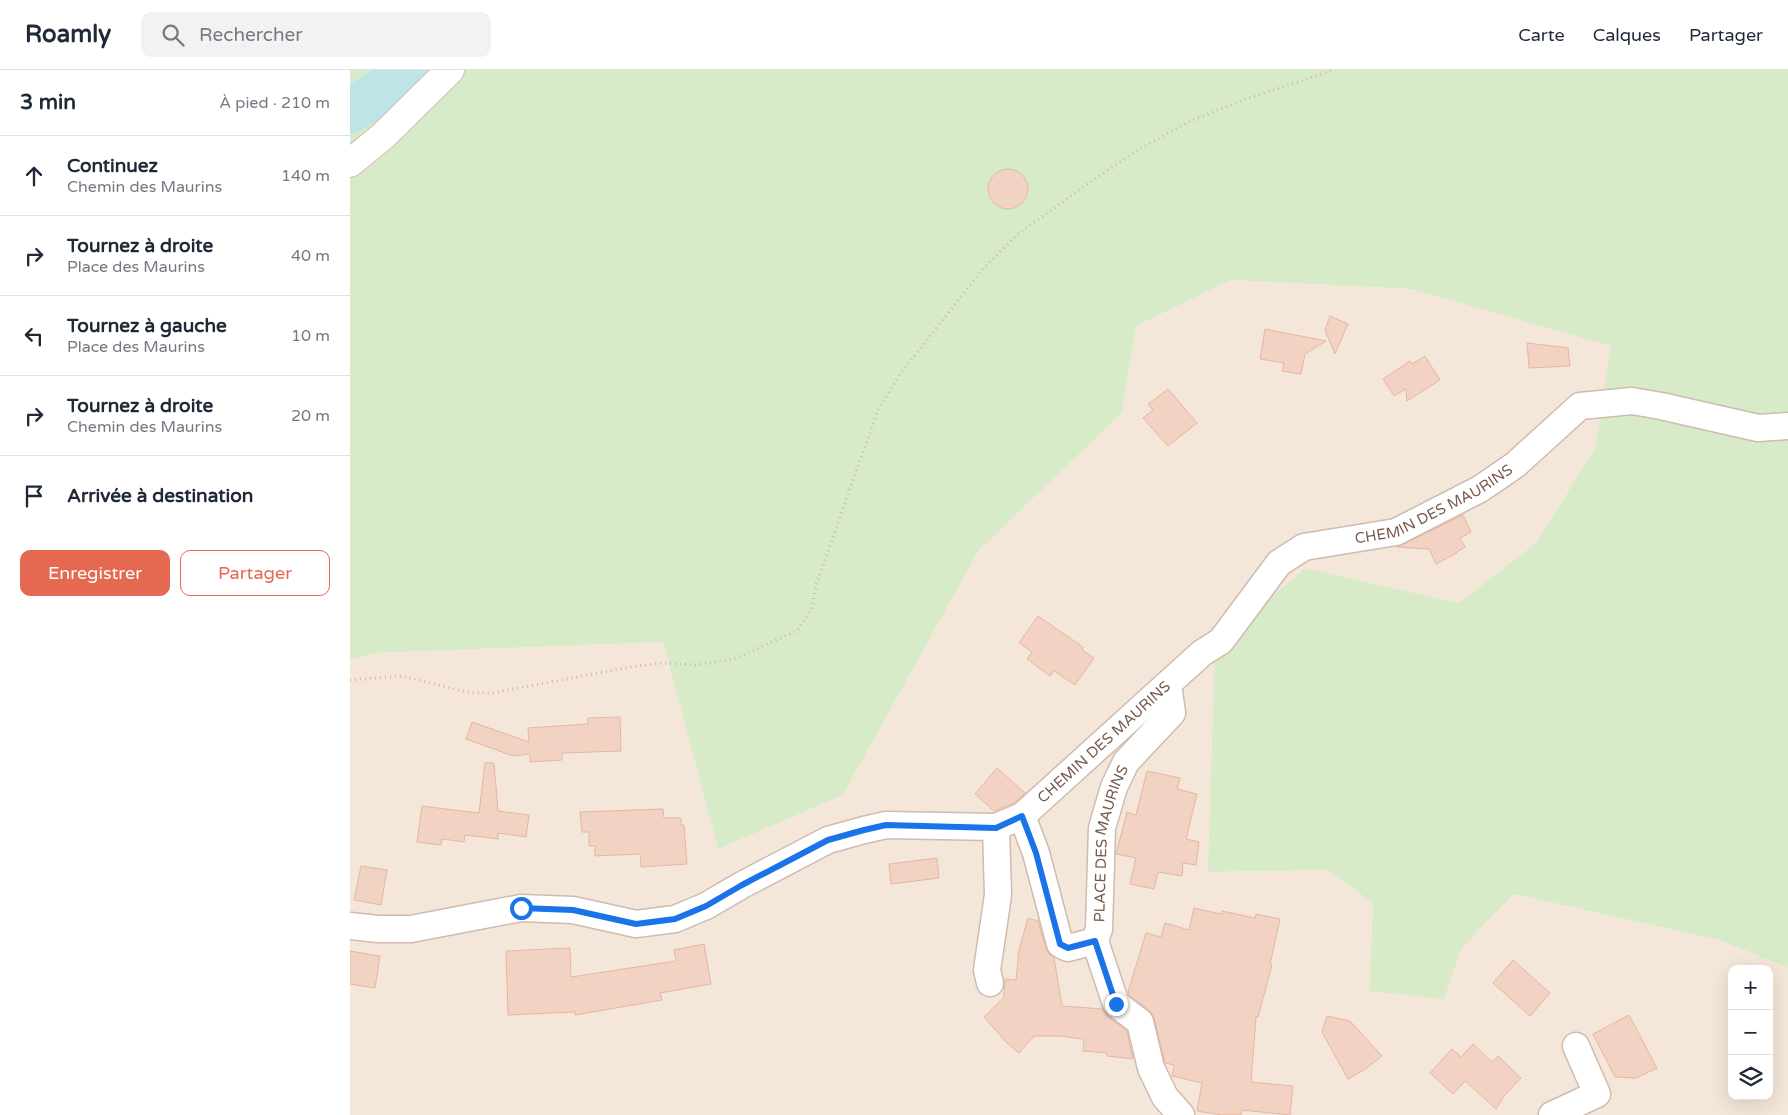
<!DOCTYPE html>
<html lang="fr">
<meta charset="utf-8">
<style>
:root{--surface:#fff;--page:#f2f2f3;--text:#1f2937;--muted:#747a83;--line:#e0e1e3;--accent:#e56851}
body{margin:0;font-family:"Varela Round",sans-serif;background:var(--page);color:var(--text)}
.controls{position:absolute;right:15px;bottom:15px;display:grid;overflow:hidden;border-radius:10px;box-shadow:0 5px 20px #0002}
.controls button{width:45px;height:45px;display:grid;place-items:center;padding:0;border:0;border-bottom:1px solid var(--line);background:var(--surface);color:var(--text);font:25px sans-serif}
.stop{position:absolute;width:15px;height:15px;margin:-11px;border:4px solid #1a73e8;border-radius:50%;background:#fff}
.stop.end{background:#1a73e8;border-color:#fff;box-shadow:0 1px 5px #0008}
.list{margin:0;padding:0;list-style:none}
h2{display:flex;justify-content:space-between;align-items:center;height:65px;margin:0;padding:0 20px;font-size:21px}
h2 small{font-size:16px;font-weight:400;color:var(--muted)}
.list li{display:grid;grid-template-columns:32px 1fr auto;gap:15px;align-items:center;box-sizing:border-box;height:80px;padding:0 20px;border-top:1px solid var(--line)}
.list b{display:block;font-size:19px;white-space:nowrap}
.list p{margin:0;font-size:16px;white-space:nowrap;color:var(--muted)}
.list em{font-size:16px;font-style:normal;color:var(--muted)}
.actions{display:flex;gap:10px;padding:15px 20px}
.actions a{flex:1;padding:11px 0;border:1px solid var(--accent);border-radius:10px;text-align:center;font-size:18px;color:var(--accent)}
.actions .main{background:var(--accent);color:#fff}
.icon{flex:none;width:28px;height:28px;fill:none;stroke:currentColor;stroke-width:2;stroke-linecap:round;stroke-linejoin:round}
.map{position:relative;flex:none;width:1438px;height:1045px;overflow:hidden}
header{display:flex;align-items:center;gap:30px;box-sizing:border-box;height:70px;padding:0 25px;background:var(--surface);border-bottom:1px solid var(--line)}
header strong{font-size:24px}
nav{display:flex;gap:28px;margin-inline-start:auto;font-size:18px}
.search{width:350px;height:45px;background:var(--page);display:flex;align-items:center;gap:12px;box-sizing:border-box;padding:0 18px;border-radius:10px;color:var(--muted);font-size:19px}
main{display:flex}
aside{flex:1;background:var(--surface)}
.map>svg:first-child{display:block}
</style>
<header>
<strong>Roamly</strong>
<div class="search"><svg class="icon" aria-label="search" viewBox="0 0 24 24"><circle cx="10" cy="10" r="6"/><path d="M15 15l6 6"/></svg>Rechercher</div>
<nav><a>Carte</a><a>Calques</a><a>Partager</a></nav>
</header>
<main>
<aside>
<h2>3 min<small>À pied · 210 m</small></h2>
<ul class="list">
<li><svg class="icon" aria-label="ahead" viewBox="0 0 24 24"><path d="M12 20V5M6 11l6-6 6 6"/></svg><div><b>Continuez</b><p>Chemin des Maurins</p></div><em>140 m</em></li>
<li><svg class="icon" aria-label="right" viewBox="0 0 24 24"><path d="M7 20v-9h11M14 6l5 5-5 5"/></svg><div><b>Tournez à droite</b><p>Place des Maurins</p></div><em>40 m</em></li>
<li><svg class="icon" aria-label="left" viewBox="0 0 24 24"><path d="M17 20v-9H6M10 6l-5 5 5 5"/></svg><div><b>Tournez à gauche</b><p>Place des Maurins</p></div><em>10 m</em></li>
<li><svg class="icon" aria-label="right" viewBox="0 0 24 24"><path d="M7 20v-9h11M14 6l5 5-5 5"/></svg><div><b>Tournez à droite</b><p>Chemin des Maurins</p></div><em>20 m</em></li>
<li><svg class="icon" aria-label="arrive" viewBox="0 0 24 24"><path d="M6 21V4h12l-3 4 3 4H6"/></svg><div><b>Arrivée à destination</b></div></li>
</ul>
<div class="actions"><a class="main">Enregistrer</a><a>Partager</a></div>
</aside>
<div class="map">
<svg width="1438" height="1045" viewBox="0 0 1438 1045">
<rect width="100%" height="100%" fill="#fdf4ea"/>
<path fill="#f4e6d9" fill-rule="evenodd" d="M 881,210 L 1061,219 L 1262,276 L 1245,378 L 1187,472 L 1109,533 L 955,498 L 858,802 L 977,800 L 1023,833 L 1019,920 L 1094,928 L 1111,879 L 1162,824 L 1369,870 L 1438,898 L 1438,1045 L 0,1045 L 0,590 L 26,583 L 313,572 L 368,779 L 493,725 L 629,480 L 772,343 L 786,256 ZM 1382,899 L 1419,899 L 1419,1026 L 1382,1026 Z"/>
<path fill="#d8ebc8" d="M 0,0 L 1438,0 L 1438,898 L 1369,870 L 1163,824 L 1111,879 L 1094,929 L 1019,921 L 1023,833 L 977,800 L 858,802 L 865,578 L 955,498 L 1109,533 L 1187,472 L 1245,378 L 1261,276 L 1061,219 L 881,210 L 786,256 L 772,343 L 629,480 L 493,725 L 368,779 L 313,572 L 26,583 L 0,590 Z"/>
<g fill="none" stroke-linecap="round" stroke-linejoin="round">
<path stroke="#bee4e7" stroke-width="45" d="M 0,41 L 40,16 L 56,0"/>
</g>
<path fill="#f2d2c2" stroke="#e5b7a2" d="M638 119a20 20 0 1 1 40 0a20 20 0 1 1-40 0Z
M 980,246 L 998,254 L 985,284 L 975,260 Z
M 915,259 L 976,271 L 955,284 L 951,304 L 932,301 L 934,293 L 910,289 Z
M 1177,273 L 1218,278 L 1220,296 L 1179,298 Z
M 1075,286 L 1090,310 L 1057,331 L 1056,319 L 1044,326 L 1033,309 L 1060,291 L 1062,294 Z
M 818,319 L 847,353 L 818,376 L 793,348 L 803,340 L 798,334 Z
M 1113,445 L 1121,462 L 1110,468 L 1115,477 L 1107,482 L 1107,483 L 1086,494 L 1079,479 L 1047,477 Z
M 688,546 L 733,577 L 732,580 L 744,588 L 725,615 L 704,601 L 700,606 L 677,589 L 682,582 L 669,573 Z
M 270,647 L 271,681 L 212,683 L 212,690 L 180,692 L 180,684 L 163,686 L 116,669 L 122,652 L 179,672 L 178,658 L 238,654 L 238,648 Z
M 135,693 L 144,693 L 148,741 L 179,745 L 176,767 L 148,763 L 148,769 L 115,765 L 114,772 L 92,769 L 91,775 L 67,772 L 72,736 L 129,743 Z
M 647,698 L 675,723 L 664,733 L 644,741 L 625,724 Z
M 797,701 L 830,708 L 827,719 L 847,724 L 836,769 L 849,772 L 846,795 L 833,793 L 832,806 L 808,802 L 804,819 L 780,814 L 786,788 L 766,784 L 777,742 L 786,745 Z
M 313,739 L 314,748 L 331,748 L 331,755 L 334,755 L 337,794 L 291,797 L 290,784 L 245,786 L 245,776 L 239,776 L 239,762 L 232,762 L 230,742 Z
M 587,788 L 589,808 L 541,814 L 539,794 Z
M 11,796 L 37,800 L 31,835 L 4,830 Z
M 844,838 L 871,844 L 872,841 L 905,848 L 906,844 L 930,849 L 920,895 L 922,895 L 908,947 L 906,947 L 901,1012 L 943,1016 L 940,1045 L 892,1040 L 891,1045 L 872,1045 L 847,1041 L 852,1013 L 822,1006 L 824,995 L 815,993 L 804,948 L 799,940 L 779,925 L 778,922 L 796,863 L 811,867 L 815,853 L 839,860 Z
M 678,848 L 688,851 L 696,878 L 699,884 L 704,888 L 712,936 L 752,939 L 757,946 L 777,961 L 783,989 L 757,986 L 757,983 L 733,981 L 734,969 L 710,966 L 684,966 L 669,983 L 656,972 L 634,947 L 654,927 L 655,909 L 666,910 L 669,880 Z
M 354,874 L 361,914 L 310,923 L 312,930 L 225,945 L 225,942 L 158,945 L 156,881 L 220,878 L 221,907 L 326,891 L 324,880 Z
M 0,881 L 30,886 L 25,918 L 0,914 Z
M 1163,890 L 1200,923 L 1180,946 L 1143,913 Z
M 1279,945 L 1307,998 L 1286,1008 L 1265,1007 L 1243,964 Z
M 977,946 L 1000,951 L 1032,986 L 1014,1000 L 998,1009 L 972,962 Z
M 1123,974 L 1142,992 L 1148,986 L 1171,1008 L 1154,1026 L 1146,1039 L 1115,1011 L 1103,1024 L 1080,1003 L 1102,979 L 1111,987 Z"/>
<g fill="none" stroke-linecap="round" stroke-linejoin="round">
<defs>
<g id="street">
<path id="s1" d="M 672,746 L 686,783 L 710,874 L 718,878 L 745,871 L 749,859 L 752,758 L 764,717 L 776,692 L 822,643 L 818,614"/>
<path id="s2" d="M 0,856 L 28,859 L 61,859 L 171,838 L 223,840 L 286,854 L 325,849 L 356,836 L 392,815 L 478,770 L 514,760 L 536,755 L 646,757 L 672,746 L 852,583 L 871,571 L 929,493 L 954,477 L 1046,462 L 1130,419 L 1165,395 L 1230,336 L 1282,331 L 1311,336 L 1408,358 L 1438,356"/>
<path d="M 745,871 L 766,934 L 790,952 L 801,998 L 815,1027 L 831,1045"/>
<path d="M 640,913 L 637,900 L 648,825 L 646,757"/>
<path d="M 1202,1045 L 1247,1024 L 1226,976"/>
</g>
<path id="secondary" d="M 0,93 L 33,66 L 100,0"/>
</defs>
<use href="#street" stroke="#cfbbaf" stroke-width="29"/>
<use href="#secondary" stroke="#d5bdaf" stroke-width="30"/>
<path stroke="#d8b5a4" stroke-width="3" stroke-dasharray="1 4" stroke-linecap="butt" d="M 0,610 L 52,606 L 121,623 L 142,623 L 280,597 L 313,593 L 347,595 L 387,588 L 448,560 L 462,538 L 466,515 L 528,340 L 551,303 L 632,200 L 668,164 L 732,118 L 788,80 L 838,52 L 899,28 L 984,0"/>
<use href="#street" stroke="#fff" stroke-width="26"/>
<use href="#secondary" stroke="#fff" stroke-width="28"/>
</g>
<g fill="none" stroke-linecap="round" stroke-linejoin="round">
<path stroke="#1a73e8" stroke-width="6" d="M 171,838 L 223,840 L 286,854 L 325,849 L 356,836 L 392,815 L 478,770 L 514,760 L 536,755 L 646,758 L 672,746 L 686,783 L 710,874 L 718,878 L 745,871 L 766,934"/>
</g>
<g text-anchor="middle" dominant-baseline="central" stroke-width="4" stroke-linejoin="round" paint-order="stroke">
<g font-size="15" fill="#78594d" stroke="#fff9f1">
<text stroke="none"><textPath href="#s2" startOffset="1230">CHEMIN DES MAURINS</textPath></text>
<text stroke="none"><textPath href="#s2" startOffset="810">CHEMIN DES MAURINS</textPath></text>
<text stroke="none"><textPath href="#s1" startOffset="270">PLACE DES MAURINS</textPath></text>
</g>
</g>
</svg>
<div class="controls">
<button>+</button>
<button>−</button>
<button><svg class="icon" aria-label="layers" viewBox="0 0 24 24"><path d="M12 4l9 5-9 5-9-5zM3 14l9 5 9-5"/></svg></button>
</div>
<div class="stop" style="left:171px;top:838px"></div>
<div class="stop end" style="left:766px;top:934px"></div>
</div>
</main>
